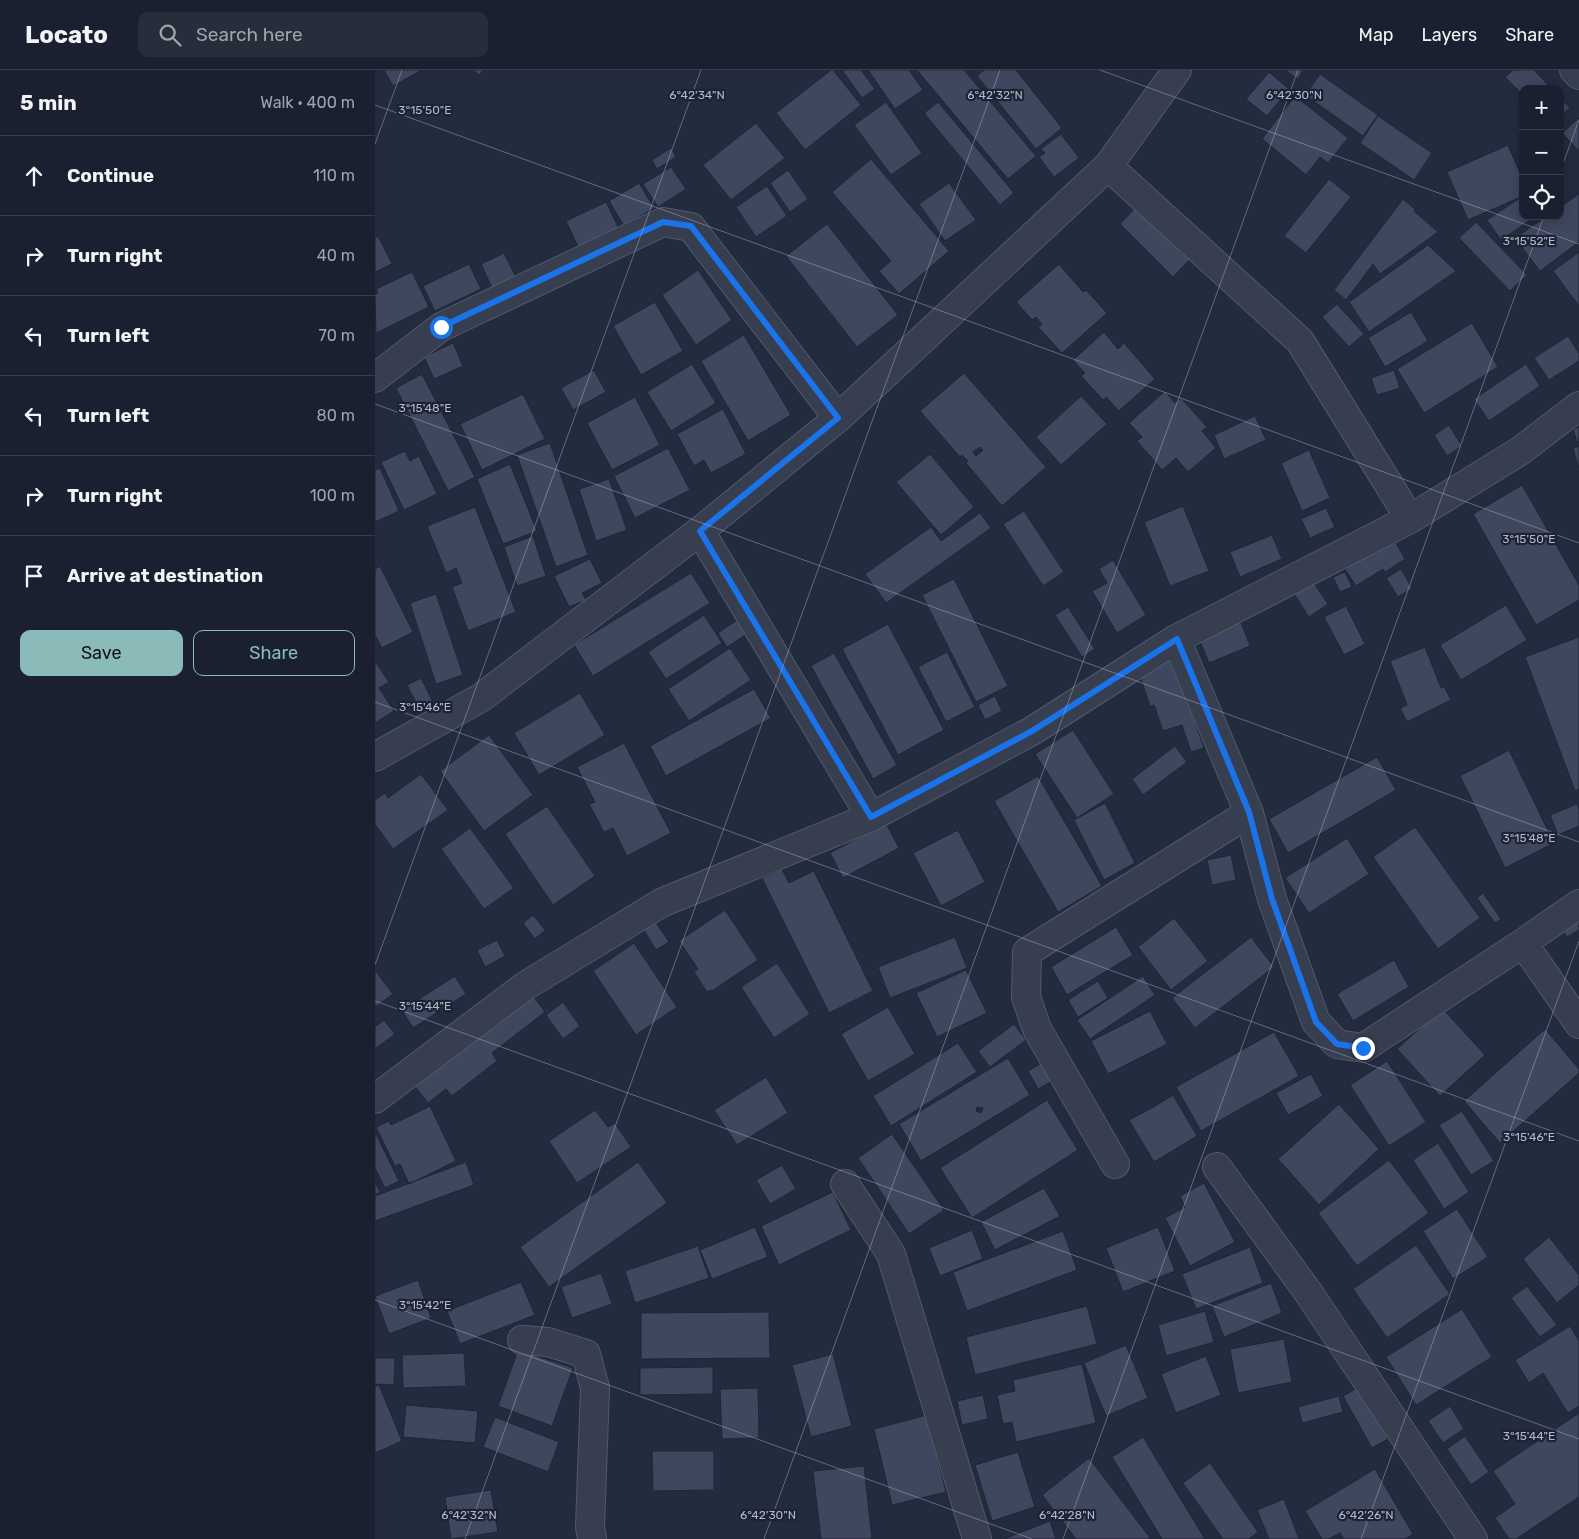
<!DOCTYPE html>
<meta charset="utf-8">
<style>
:root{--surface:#1a202f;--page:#272d3b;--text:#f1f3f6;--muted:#9fa3aa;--line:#383e4b;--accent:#8bbbb9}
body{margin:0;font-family:Rubik,sans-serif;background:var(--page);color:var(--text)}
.controls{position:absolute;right:15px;top:15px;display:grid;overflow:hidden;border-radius:10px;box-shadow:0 2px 12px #0003}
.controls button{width:45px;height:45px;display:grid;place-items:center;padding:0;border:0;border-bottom:1px solid var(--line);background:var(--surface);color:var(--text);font:25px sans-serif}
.stop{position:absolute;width:15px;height:15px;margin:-11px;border:4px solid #1a73e8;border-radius:50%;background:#fff}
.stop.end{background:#1a73e8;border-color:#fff;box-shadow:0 1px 5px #0008}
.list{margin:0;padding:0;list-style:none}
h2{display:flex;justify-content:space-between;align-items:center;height:65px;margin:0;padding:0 20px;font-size:21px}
h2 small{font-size:16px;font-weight:400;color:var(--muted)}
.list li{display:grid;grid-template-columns:32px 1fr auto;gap:15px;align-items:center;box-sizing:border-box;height:80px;padding:0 20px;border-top:1px solid var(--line)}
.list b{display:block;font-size:19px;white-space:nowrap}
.list em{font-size:16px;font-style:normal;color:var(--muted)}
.actions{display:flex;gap:10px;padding:15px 20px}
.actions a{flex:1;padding:11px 0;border:1px solid var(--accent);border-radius:10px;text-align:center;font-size:18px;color:var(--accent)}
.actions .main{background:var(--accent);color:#111}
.icon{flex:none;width:28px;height:28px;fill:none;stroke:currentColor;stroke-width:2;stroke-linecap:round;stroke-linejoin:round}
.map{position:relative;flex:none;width:1204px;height:1469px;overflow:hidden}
header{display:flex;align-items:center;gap:30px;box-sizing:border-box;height:70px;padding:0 25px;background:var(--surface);border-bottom:1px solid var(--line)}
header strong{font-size:24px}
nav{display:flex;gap:28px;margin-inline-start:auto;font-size:18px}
.search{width:350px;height:45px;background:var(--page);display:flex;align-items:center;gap:12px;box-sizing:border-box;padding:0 18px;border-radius:10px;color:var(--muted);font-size:19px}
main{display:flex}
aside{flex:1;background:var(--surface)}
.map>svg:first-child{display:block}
</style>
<header>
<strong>Locato</strong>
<div class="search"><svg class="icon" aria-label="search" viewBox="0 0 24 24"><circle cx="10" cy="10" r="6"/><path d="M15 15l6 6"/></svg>Search here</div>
<nav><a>Map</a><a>Layers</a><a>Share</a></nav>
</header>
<main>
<aside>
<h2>5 min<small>Walk · 400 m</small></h2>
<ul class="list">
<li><svg class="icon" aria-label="ahead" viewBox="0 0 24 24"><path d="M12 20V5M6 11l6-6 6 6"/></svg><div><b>Continue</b></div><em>110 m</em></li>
<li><svg class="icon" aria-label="right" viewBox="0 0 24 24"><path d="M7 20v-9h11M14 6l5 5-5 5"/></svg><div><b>Turn right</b></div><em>40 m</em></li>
<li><svg class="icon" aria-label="left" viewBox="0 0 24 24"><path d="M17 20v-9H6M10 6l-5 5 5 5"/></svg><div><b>Turn left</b></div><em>70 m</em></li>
<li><svg class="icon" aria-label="left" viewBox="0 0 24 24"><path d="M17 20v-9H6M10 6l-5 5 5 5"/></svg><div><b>Turn left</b></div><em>80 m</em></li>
<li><svg class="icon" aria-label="right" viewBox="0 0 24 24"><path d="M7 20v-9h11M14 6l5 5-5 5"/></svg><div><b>Turn right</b></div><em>100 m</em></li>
<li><svg class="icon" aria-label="arrive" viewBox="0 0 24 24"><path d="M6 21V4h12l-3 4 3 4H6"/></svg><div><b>Arrive at destination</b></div></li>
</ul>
<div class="actions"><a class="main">Save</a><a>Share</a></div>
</aside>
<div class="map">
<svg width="1204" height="1469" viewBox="0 0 1204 1469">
<rect width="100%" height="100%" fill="#232b3f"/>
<path fill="#3f475f" stroke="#1e2536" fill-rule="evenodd" d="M 9,0 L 47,0 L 18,16 Z
M 98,0 L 108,0 L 104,5 Z
M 456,0 L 458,0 L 486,35 L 430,80 L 401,43 Z
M 467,0 L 486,0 L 500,19 L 487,28 Z
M 493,0 L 534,0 L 548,20 L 520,39 Z
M 542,0 L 589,0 L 661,86 L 633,109 Z
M 609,0 L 641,0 L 687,58 L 661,79 L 602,6 Z
M 910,0 L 928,0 L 923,9 Z
M 1138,0 L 1159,0 L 1177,19 L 1148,19 L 1148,25 L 1130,7 Z
M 894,2 L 914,19 L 892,46 L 871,29 Z
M 945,4 L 1003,45 L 988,66 L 930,25 Z
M 920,26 L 973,68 L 953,93 L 945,87 L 931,105 L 887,69 Z
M 1185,27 L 1195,38 L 1185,47 Z
M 511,32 L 547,83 L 516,105 L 479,55 Z
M 563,32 L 639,123 L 625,135 L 549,43 Z
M 1003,46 L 1057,83 L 1039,110 L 985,73 Z
M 1204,48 L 1204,81 L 1187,63 Z
M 381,53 L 410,88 L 356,130 L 328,95 Z
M 686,64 L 704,88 L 679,107 L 664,87 L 670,83 L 666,79 Z
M 1133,75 L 1148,110 L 1148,126 L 1093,150 L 1072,102 Z
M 296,78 L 301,87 L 282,99 L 277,90 Z
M 496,89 L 574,181 L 524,224 L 504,201 L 516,191 L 457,122 Z
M 296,97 L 311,119 L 283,137 L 268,114 Z
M 413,100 L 433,129 L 415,142 L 395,113 Z
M 954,109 L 976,127 L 931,183 L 909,166 Z
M 264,113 L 279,138 L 249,156 L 234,131 Z
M 574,113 L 601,150 L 570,171 L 544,134 Z
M 392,116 L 412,146 L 381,167 L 361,137 Z
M 1204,124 L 1204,172 L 1165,201 L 1140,168 L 1172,146 L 1185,146 L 1185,137 Z
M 1148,126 L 1148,146 L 1161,146 L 1126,170 L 1112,150 Z
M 1028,129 L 1040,139 L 1039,141 L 1063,162 L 1005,204 L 998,194 L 971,230 L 959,220 Z
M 231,132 L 245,161 L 205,181 L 191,151 Z
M 762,136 L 815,189 L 798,207 L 745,154 Z
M 1101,152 L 1152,205 L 1135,221 L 1084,168 Z
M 452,154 L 523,245 L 482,277 L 411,186 Z
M 3,166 L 17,194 L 0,202 L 0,168 Z
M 1053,175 L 1081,201 L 994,262 L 974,232 Z
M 1204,182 L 1204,236 L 1178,201 Z
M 129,183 L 142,209 L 118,220 L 106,194 Z
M 94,194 L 106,219 L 60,241 L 48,216 Z
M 684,194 L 708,222 L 711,220 L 732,243 L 687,283 L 663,257 L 667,254 L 661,247 L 657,250 L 641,232 Z
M 323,200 L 357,250 L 321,275 L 287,225 Z
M 37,202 L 54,237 L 1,263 L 0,224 L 3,223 L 1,219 Z
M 280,232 L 308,281 L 266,305 L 238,256 Z
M 962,234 L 989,264 L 974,277 L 947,247 Z
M 1036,242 L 1053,271 L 1010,297 L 993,268 Z
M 1097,253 L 1123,297 L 1049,343 L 1022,299 Z
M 729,262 L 743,279 L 749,273 L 780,309 L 744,341 L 731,327 L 728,330 L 706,306 L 710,303 L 698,290 Z
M 369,265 L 416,345 L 373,371 L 326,291 Z
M 1193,266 L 1204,283 L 1204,291 L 1174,310 L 1159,288 Z
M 78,273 L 88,296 L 59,309 L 49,287 Z
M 317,294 L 341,333 L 296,361 L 272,322 Z
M 1151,294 L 1165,316 L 1114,351 L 1099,329 Z
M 219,300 L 231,322 L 198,340 L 186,318 Z
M 1019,300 L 1025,318 L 1002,325 L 996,308 Z
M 589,303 L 671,397 L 627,436 L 591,393 L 593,391 L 587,385 L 585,387 L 545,341 ZM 605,377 L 608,380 L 601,386 L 598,382 Z
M 47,304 L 100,407 L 73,421 L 21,318 Z
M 790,321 L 800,333 L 806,328 L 832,357 L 827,361 L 841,378 L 813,402 L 801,388 L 787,400 L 762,371 L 767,367 L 754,353 Z
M 148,324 L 170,369 L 107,400 L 85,354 Z
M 706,326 L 732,354 L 686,395 L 661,367 Z
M 260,327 L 285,375 L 237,400 L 212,353 Z
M 348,339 L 371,384 L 336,403 L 329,390 L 319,396 L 302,364 Z
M 880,346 L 891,370 L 849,389 L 839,365 Z
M 1074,355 L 1087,376 L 1072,386 L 1059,365 Z
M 1204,357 L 1204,372 L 1202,372 L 1198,359 Z
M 175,373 L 213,485 L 181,497 L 142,385 Z
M 1204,376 L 1204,399 L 1198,378 Z
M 293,378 L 315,420 L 260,448 L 239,406 Z
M 934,380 L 955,428 L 927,441 L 906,393 Z
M 30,381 L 35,391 L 44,386 L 62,424 L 29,440 L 6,392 Z
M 555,384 L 599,437 L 566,465 L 521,412 Z
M 135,394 L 162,461 L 128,474 L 102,409 Z
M 5,398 L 24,441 L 0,452 L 0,400 Z
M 234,409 L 252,460 L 221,471 L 204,419 Z
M 1147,415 L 1204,515 L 1204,530 L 1161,555 L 1098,444 Z
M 808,436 L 834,501 L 795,516 L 769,452 Z
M 100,437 L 141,542 L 93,561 L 77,517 L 87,513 L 81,498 L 71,503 L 52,456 Z
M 951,438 L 960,457 L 935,468 L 926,449 Z
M 649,441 L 689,502 L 668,516 L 628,454 Z
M 605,443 L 616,458 L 511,533 L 490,504 L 556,457 L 566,471 Z
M 897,465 L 907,489 L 865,507 L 855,482 Z
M 158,466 L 171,506 L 142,516 L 129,477 Z
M 1018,468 L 1030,489 L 1010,502 L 1008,499 L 981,516 L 970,499 Z
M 215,489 L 227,513 L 207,523 L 211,530 L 194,537 L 179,506 Z
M 738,490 L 771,545 L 742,563 L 717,521 L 732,513 L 724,499 Z
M 5,496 L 38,562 L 7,578 L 0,565 L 0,499 Z
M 1026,499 L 1037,518 L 1023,527 L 1011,508 Z
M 970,502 L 977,517 L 965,522 L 958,507 Z
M 316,503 L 335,533 L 218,606 L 199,575 Z
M 579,509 L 633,616 L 601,632 L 547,525 Z
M 936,509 L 953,534 L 934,547 L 918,522 Z
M 61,524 L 88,605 L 61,614 L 35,533 Z
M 1131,535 L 1152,570 L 1086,610 L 1065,575 Z
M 971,536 L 990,574 L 969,585 L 949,547 Z
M 693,537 L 720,579 L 707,587 L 680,545 Z
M 329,545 L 347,573 L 291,609 L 273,582 Z
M 864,547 L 875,576 L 834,593 L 822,564 Z
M 362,550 L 372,564 L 352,577 L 343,563 Z
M 513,554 L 569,660 L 523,685 L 467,579 Z
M 1204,567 L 1204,719 L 1200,721 L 1150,587 Z
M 1050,577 L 1066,618 L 1069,616 L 1076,630 L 1032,652 L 1025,638 L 1032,635 L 1015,591 Z
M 355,578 L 376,610 L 314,651 L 293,619 Z
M 572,582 L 600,637 L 571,652 L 543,597 Z
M 796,582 L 829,678 L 816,682 L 807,655 L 788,661 L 779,635 L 775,636 L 763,600 Z
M 459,583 L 522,695 L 498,709 L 436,596 Z
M 0,591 L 14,612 L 4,618 L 19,641 L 0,653 Z
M 46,608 L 58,632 L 44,639 L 32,615 Z
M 379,619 L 396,648 L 291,706 L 275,676 Z
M 205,623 L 230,665 L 164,705 L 139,663 Z
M 620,626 L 627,641 L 610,650 L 603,635 Z
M 698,660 L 739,724 L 702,748 L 660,684 Z
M 114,665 L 158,725 L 109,761 L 65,701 Z
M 249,673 L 296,763 L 252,786 L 238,758 L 229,762 L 214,734 L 220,732 L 202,697 Z
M 800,676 L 812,692 L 768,725 L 757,709 Z
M 1134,680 L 1179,773 L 1130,798 L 1085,706 Z
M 1002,687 L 1021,720 L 913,783 L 894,749 Z
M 46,704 L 73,740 L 18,779 L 0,754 L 0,730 L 10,723 L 13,728 Z
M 663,706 L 727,816 L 683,842 L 619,731 Z
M 730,733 L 760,793 L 729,810 L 699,750 Z
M 1202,734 L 1204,740 L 1204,756 L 1183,765 L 1175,745 Z
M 172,736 L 220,806 L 178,835 L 130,764 Z
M 511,753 L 524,778 L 468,808 L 455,783 Z
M 1040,757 L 1105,848 L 1063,879 L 998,787 Z
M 95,758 L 139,818 L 109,839 L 66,779 Z
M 583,760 L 610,812 L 566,836 L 538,783 Z
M 972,768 L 994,804 L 934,843 L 910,808 Z
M 856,785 L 861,810 L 837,815 L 832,790 Z
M 407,799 L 414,813 L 439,801 L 498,921 L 454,943 L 387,808 Z
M 1108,823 L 1126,849 L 1120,853 L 1102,828 Z
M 1204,837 L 1204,860 L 1192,867 L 1182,851 Z
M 350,840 L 383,890 L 337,921 L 336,920 L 332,922 L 319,902 L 323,899 L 304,871 Z
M 158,845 L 170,860 L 160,869 L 148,853 Z
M 799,848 L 833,891 L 796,920 L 763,877 Z
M 280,851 L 294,872 L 281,880 L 268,859 Z
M 741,857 L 758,885 L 692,925 L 676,897 Z
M 580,867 L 592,898 L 515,928 L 503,897 Z
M 876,867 L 899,897 L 820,958 L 797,928 Z
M 122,870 L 130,886 L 110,897 L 102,880 Z
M 259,873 L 302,937 L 261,965 L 218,901 Z
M 1019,890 L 1034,917 L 978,951 L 962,924 Z
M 402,893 L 435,944 L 399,968 L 366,917 Z
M 0,900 L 18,924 L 0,937 Z
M 591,900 L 612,943 L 562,967 L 541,923 Z
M 80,906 L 91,924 L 38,958 L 27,940 Z
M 768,906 L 780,925 L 715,969 L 702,950 Z
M 723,911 L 733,928 L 703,947 L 693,930 Z
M 156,923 L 170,942 L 117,983 L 122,991 L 77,1026 L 71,1019 L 53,1033 L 38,1014 Z
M 188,932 L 205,956 L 188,969 L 171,945 Z
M 513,937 L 540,984 L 493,1011 L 466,964 Z
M 1067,938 L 1110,985 L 1065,1026 L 1022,979 Z
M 775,941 L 792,974 L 733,1004 L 716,971 Z
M 9,950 L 20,964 L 0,979 L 0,957 Z
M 639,954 L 651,970 L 615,997 L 603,981 Z
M 1170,959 L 1204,999 L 1204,1003 L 1125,1073 L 1089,1031 Z
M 899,962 L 924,1006 L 826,1061 L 801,1017 Z
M 583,973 L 602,1002 L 516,1056 L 498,1026 Z
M 633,988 L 655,1025 L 546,1091 L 524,1054 ZM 602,1037 L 608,1038 L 606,1043 L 601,1041 Z
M 670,991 L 681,1009 L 663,1019 L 653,1001 Z
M 1012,991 L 1051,1052 L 1014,1076 L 975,1015 Z
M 936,1004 L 948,1026 L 913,1045 L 901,1023 Z
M 391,1007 L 413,1043 L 362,1075 L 339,1040 Z
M 798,1025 L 822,1066 L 779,1092 L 754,1050 L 777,1038 Z
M 672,1030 L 703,1080 L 597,1148 L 565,1098 Z
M 964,1034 L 1004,1079 L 944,1135 L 903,1089 Z
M 55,1036 L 81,1091 L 34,1114 L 25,1094 L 20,1096 L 1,1057 L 14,1051 L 16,1055 Z
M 220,1040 L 233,1057 L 240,1053 L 256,1077 L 202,1113 L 174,1071 Z
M 1087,1041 L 1119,1091 L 1096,1105 L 1064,1055 Z
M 0,1062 L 24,1111 L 10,1118 L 0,1098 Z
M 517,1064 L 569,1140 L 534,1164 L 483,1088 Z
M 1063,1073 L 1094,1122 L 1069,1139 L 1038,1090 Z
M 1014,1090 L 1054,1143 L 982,1196 L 943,1143 Z
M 91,1092 L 99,1115 L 0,1151 L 0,1126 Z
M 263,1092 L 292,1133 L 174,1217 L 145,1177 Z
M 407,1095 L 421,1119 L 395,1134 L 381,1110 Z
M 0,1112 L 5,1122 L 0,1125 Z
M 829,1113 L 860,1172 L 815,1196 L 790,1148 L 810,1137 L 805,1126 Z
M 669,1118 L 685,1146 L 620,1180 L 606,1152 Z
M 458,1122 L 476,1160 L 404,1195 L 386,1156 Z
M 1082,1139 L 1113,1187 L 1078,1209 L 1048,1161 Z
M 380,1157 L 393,1187 L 337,1209 L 325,1180 Z
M 783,1157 L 800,1201 L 748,1222 L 731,1178 Z
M 597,1160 L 608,1189 L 565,1206 L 554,1178 Z
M 688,1161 L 702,1200 L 592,1241 L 578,1202 Z
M 1174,1167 L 1204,1205 L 1204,1215 L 1182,1233 L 1148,1189 Z
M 1041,1175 L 1075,1224 L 1012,1268 L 978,1219 Z
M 323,1176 L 334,1208 L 260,1233 L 250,1201 Z
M 875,1177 L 888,1213 L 821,1239 L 807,1204 Z
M 226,1203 L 237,1234 L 197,1248 L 186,1217 Z
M 43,1210 L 56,1248 L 14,1264 L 0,1226 Z
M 146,1212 L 160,1245 L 85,1274 L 72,1241 Z
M 896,1213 L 907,1243 L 849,1267 L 837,1236 Z
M 1152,1216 L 1182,1255 L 1165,1267 L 1136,1228 Z
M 712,1236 L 722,1274 L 600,1305 L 591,1267 Z
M 1087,1239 L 1117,1287 L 1041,1335 L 1011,1287 Z
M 830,1241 L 839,1272 L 791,1286 L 783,1255 Z
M 394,1242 L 395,1288 L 266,1289 L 266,1243 Z
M 1195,1256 L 1204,1271 L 1204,1336 L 1193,1343 L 1168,1303 L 1154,1313 L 1140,1290 Z
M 909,1269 L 917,1312 L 863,1323 L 855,1279 Z
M 751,1275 L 773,1328 L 731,1346 L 709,1293 Z
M 143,1280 L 198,1298 L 177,1356 L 123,1336 Z
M 89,1283 L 91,1316 L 28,1318 L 27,1285 Z
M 458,1284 L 477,1356 L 436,1367 L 417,1295 Z
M 831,1286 L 846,1325 L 801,1343 L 786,1304 Z
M 0,1288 L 20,1288 L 19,1315 L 0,1314 Z
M 707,1294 L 721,1353 L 641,1372 L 637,1352 L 628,1354 L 622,1325 L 640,1321 L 638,1310 Z
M 338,1297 L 338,1324 L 265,1325 L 265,1298 Z
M 4,1315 L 27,1371 L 0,1383 L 0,1316 Z
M 984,1317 L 1013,1369 L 997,1378 L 968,1326 Z
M 383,1318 L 384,1368 L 347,1369 L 345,1319 Z
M 608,1325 L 613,1349 L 587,1355 L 582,1331 Z
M 964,1326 L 968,1342 L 927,1353 L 923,1337 Z
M 31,1335 L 103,1341 L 100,1373 L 28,1367 Z
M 1075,1336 L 1089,1359 L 1068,1373 L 1053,1351 Z
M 1204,1343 L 1204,1427 L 1141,1469 L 1134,1469 L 1120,1448 L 1140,1434 L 1118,1401 Z
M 552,1345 L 571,1422 L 517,1435 L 499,1359 Z
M 120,1347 L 184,1372 L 173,1402 L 108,1377 Z
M 1090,1366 L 1114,1402 L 1096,1415 L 1072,1379 Z
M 768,1367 L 830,1469 L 787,1469 L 737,1387 Z
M 277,1381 L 339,1381 L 339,1420 L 278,1421 Z
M 643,1382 L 660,1437 L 617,1451 L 600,1395 Z
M 714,1388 L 776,1469 L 701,1469 L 667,1425 Z
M 835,1393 L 883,1462 L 874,1469 L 848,1469 L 808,1413 Z
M 489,1396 L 497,1469 L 446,1469 L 438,1401 Z
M 1000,1399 L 1038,1464 L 1030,1469 L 969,1469 L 965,1463 L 954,1469 L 947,1469 L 930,1441 Z
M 116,1420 L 123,1462 L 76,1469 L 70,1427 Z
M 909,1429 L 924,1469 L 894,1469 L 882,1440 Z
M 675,1451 L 681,1469 L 629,1469 Z"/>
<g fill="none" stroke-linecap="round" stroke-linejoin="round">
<defs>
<path id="street" d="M 1199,0 L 1204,5
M 733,96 L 925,271 L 1035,449
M 0,308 L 66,257 L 288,152 L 316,157 L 463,348
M 325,461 L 496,747
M 801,569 L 874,743 L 897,829 L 941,952 L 962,974 L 988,978 L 1148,873 L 1204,834
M 0,687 L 107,627 L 325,461 L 463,348 L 733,96 L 802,0
M 1148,873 L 1204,954
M 0,1029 L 150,916 L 286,833 L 496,747 L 657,661 L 801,569 L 1035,449 L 1145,381 L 1204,336
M 740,1094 L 662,959 L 651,927 L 652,882 L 874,743
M 842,1097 L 933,1222 L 1098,1469
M 470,1114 L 516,1184 L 602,1469
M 147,1270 L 173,1272 L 211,1284 L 220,1318 L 215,1457 L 217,1469"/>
</defs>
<use href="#street" stroke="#52596a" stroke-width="30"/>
<use href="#street" stroke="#373e4f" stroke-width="28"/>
</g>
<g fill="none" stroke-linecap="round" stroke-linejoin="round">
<path stroke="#1a73e8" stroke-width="6" d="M 66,257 L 288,152 L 316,156 L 463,348 L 325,461 L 496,747 L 657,661 L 802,569 L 874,742 L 897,829 L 941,952 L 962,974 L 988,978"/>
</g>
<path fill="none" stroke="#b3b9ca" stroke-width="1" stroke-opacity="0.45" d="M 725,0 L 1204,174M 0,35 L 1204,473M 0,74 L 27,0M 1185,102 L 1204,50M 0,334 L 1204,772M 0,632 L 1204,1071M 0,895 L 326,0M 0,931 L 1204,1369M 0,1230 L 657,1469M 90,1469 L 625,0M 389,1469 L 923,0M 688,1469 L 1169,146M 986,1469 L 1204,871"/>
<g font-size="12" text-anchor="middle" fill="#b3b9ca" stroke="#1c2334" stroke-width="4.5" stroke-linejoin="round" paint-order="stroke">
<text x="322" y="29">6°42'34"N</text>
<text x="620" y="29">6°42'32"N</text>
<text x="919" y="29">6°42'30"N</text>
<text x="50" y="44">3°15'50"E</text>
<text x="1154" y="175">3°15'52"E</text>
<text x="50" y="342">3°15'48"E</text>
<text x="1154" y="473">3°15'50"E</text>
<text x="50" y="641">3°15'46"E</text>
<text x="1154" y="772">3°15'48"E</text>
<text x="50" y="940">3°15'44"E</text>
<text x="1154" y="1071">3°15'46"E</text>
<text x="50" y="1239">3°15'42"E</text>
<text x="1154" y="1370">3°15'44"E</text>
<text x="94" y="1449">6°42'32"N</text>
<text x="393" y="1449">6°42'30"N</text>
<text x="692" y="1449">6°42'28"N</text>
<text x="991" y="1449">6°42'26"N</text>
</g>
</svg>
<div class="controls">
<button>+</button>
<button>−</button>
<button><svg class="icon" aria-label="locate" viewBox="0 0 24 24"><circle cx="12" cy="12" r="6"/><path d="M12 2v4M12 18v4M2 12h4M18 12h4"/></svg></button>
</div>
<div class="stop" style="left:66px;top:257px"></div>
<div class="stop end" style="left:988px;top:978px"></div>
</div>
</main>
